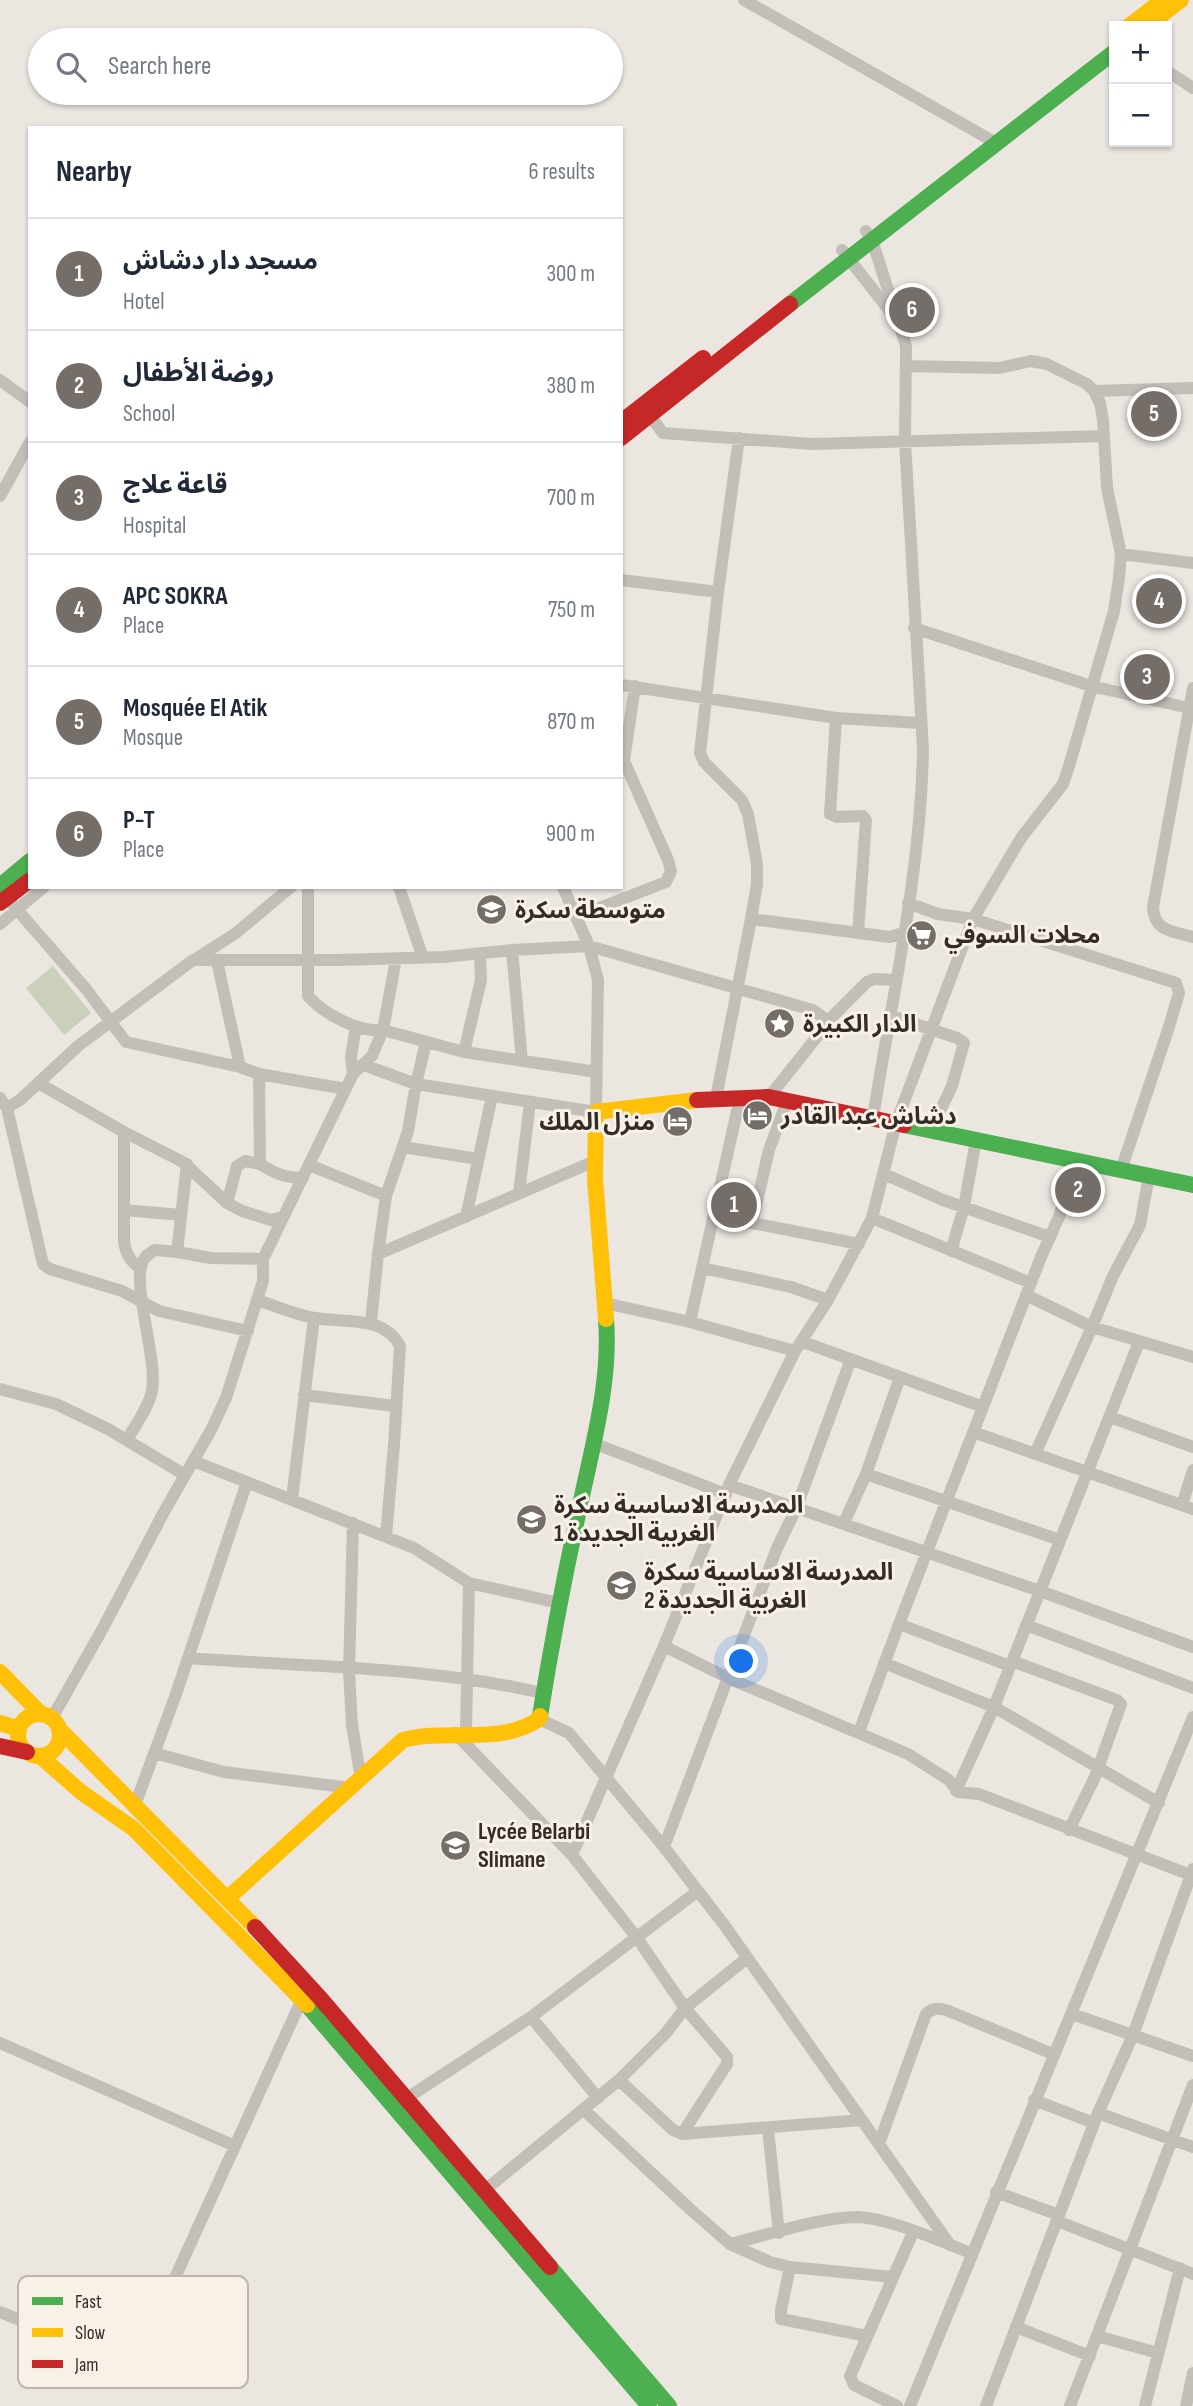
<!DOCTYPE html>
<meta charset="utf-8">
<style>
:root{--surface:#fff;--page:#f2f2f3;--text:#1f2937;--muted:#747a83;--line:#e0e1e3;--accent:#756d68}
body{margin:0;font-family:"Sofia Sans Condensed","Noto Sans Arabic",sans-serif;background:var(--page);color:var(--text)}
.controls{position:absolute;right:21px;top:21px;display:grid;overflow:hidden;border-radius:0px;box-shadow:0 2px 5px #0004}
.controls button{width:63px;height:63px;display:grid;place-items:center;padding:0;border:0;border-bottom:2px solid var(--line);background:var(--surface);color:var(--text);font:35px sans-serif}
.you{position:absolute;left:742px;top:1662px;width:24px;height:24px;margin:-18px;border:5px solid #fff;border-radius:50%;background:#1a73e8;box-shadow:0 0 0 10px #1a73e833}
.badge{display:grid;place-items:center;width:46px;height:46px;border-radius:50%;background:var(--accent);color:#fff;font-size:23px;font-weight:700}
.pin{position:absolute;translate:-50% -50%;border:4px solid #fff;box-shadow:0 2px 7px #0006}
.list{margin:0;padding:0;list-style:none}
h2{display:flex;justify-content:space-between;align-items:center;height:91px;margin:0;padding:0 28px;font-size:30px}
h2 small{font-size:23px;font-weight:400;color:var(--muted)}
.list li{display:grid;grid-template-columns:46px 1fr auto;gap:21px;align-items:center;box-sizing:border-box;height:112px;padding:0 28px;border-top:2px solid var(--line)}
.list b{display:block;font-size:26px;white-space:nowrap}
.list p{margin:0;font-size:23px;white-space:nowrap;color:var(--muted)}
.list em{font-size:23px;font-style:normal;color:var(--muted)}
.icon{flex:none;width:38px;height:38px;fill:none;stroke:currentColor;stroke-width:2;stroke-linecap:round;stroke-linejoin:round}
.map{position:relative;flex:none;width:1193px;height:2406px;overflow:hidden}
.search{position:absolute;background:var(--surface);box-shadow:0 2px 5px #0004;left:28px;top:28px;width:595px;height:77px;display:flex;align-items:center;gap:18px;box-sizing:border-box;padding:0 24px;border-radius:38px;color:var(--muted);font-size:26px}
.panel{position:absolute;background:var(--surface);box-shadow:0 2px 5px #0004;left:28px;top:126px;width:595px;height:763px;border-radius:0px}
.map>svg:first-child{display:block}
</style>
<div class="map">
<svg width="1193" height="2406" viewBox="0 0 1193 2406">
<rect width="100%" height="100%" fill="#ebe6e0"/>
<path fill="#cbd0bb" d="M 53,966 L 91,1013 L 64,1035 L 26,988 Z"/>
<g fill="none" stroke-linecap="round" stroke-linejoin="round">
<path stroke="#c4beb9" stroke-width="12" d="M 744,0 L 998,144
M 1167,71 L 1193,88
M 866,231 L 872,240 L 906,346 L 905,441 L 923,749 C 921,873 892,996 873,1118
M 842,250 L 893,315
M 906,366 L 999,368 L 1031,361 L 1047,364 L 1087,384 L 1094,391
M 0,380 L 30,402
M 650,416 L 663,433 L 812,444 L 1104,436
M 0,496 L 30,442
M 1121,554 L 1193,563
M 621,580 L 718,592
M 914,628 L 1091,686 L 1189,708
M 621,685 L 836,718 L 920,723
M 1193,688 L 1153,907 C 1154,932 1173,931 1193,937
M 836,718 L 830,814 L 837,817 L 863,816 L 866,820 L 858,933
M 308,887 L 308,996 C 324,1014 359,1033 383,1030 L 464,1052 L 597,1072
M 399,887 L 423,958
M 7,898 L 86,989 L 126,1042 L 240,1067
M 908,903 L 938,914 L 973,919 L 1176,983 L 1179,993 L 1168,1030 L 1121,1170
M 576,917 L 666,882 L 671,871 L 668,860 L 624,761 L 635,686
M 751,919 L 890,937 L 903,933
M 0,924 L 44,887
M 512,950 L 522,1061
M 194,960 L 236,933 L 291,887
M 217,961 L 240,1067 L 259,1074 L 260,1164 C 274,1173 286,1178 303,1178
M 889,1015 L 957,1038 L 964,1043 L 952,1086 L 931,1130
M 828,1021 L 867,982 L 874,979 L 895,980
M 426,1042 L 416,1084 L 408,1131 L 386,1196 L 378,1254 L 595,1161
M 464,1052 L 481,980 L 480,953
M 364,1065 L 416,1084 L 596,1112 L 598,980 L 589,946 L 563,887
M 259,1074 L 346,1089
M 353,1074 L 351,1057 L 356,1026
M 38,1083 L 124,1132 L 183,1162 L 227,1203 L 242,1211 L 271,1220 L 283,1217
M 0,1098 L 7,1108 L 20,1100 L 78,1046 L 193,960 L 339,960 L 443,957 L 512,950 L 589,946 L 813,1010 L 828,1021 L 824,1028 L 769,1097
M 716,1098 L 751,919 L 757,884 L 757,864 L 748,814 L 742,800 L 704,762 L 700,753 L 718,592 L 739,438
M 7,1108 L 43,1264 L 50,1269 L 122,1291 L 159,1311 L 248,1331
M 124,1132 L 124,1242 C 126,1254 130,1261 140,1268
M 403,1147 L 478,1159
M 187,1164 L 177,1252 L 211,1258 L 263,1259
M 309,1165 L 386,1196
M 884,1174 L 943,1200 L 1050,1237
M 519,1193 L 530,1102
M 227,1203 L 237,1166 L 245,1161 L 260,1164
M 124,1210 L 181,1215
M 466,1217 L 492,1096
M 872,1218 L 1031,1283
M 714,1221 L 752,1223 L 859,1244
M 752,1223 L 769,1150 L 787,1101
M 951,1251 L 964,1207 L 976,1140
M 702,1268 L 791,1287 L 828,1300
M 1026,1295 L 1092,1327 L 1193,1357
M 257,1300 C 276,1306 296,1315 315,1318 C 344,1323 384,1315 400,1346 L 394,1445 L 386,1536
M 605,1303 L 690,1322 L 795,1351
M 371,1322 L 378,1254
M 690,1322 L 737,1111 L 748,1096
M 803,1342 L 983,1407
M 0,1389 L 56,1404 L 108,1429 L 185,1475
M 304,1395 L 395,1406
M 1110,1417 L 1193,1447
M 973,1432 L 1193,1509
M 127,1440 C 135,1425 148,1409 152,1391 C 158,1359 131,1283 143,1261 C 145,1256 150,1253 155,1250 L 177,1252
M 593,1443 L 726,1494
M 1035,1454 L 1092,1327 L 1113,1276 L 1140,1225 L 1149,1176
M 193,1461 L 414,1548 L 469,1583 L 466,1732
M 866,1474 L 1060,1540
M 729,1485 L 1040,1591 L 1193,1647
M 292,1499 L 314,1318
M 1182,1505 L 1193,1470
M 353,1523 L 349,1671 L 352,1725 L 361,1779
M 844,1523 L 866,1474 L 900,1377
M 469,1583 L 559,1603
M 899,1624 L 1010,1666
M 1026,1625 L 1193,1688
M 664,1646 L 728,1678 L 908,1754 L 949,1780 L 958,1792 L 979,1794 L 1193,1876
M 188,1658 C 306,1667 426,1666 542,1693
M 1012,1661 L 1117,1700 L 1121,1704 L 1095,1777 L 1069,1830
M 884,1663 L 994,1707 L 1159,1803
M 52,1718 L 103,1628 L 165,1510 L 211,1430 L 226,1398 L 263,1281 L 263,1259 L 353,1074 L 372,1056 L 383,1030 L 396,959
M 539,1719 L 569,1733 L 664,1847 L 725,1926 L 950,2245
M 859,1732 L 899,1624 L 1041,1257 L 1059,1217 L 1077,1161
M 455,1733 L 572,1855 L 637,1938 L 685,2008 L 727,2057 L 727,2064 L 682,2134
M 154,1753 L 224,1772 L 351,1788
M 956,1791 L 994,1707 L 1139,1342
M 135,1805 L 175,1697 L 247,1482
M 664,1847 L 777,1548 L 796,1509 L 851,1359
M 572,1855 L 664,1646 L 729,1485 L 795,1351 L 828,1300 L 872,1218 L 896,1123 L 973,919 L 1021,838 L 1063,784 L 1069,766 L 1114,611 L 1119,578 L 1121,554 L 1107,488 L 1103,420 L 1100,403 L 1094,391 L 1193,388
M 1072,2014 L 1193,2056
M 531,2017 L 598,2098
M 0,2043 L 235,2146 L 302,1999
M 619,2080 L 673,2130 L 682,2134 L 862,2120
M 407,2098 L 531,2017 L 698,1891
M 1034,2100 L 1094,2123
M 584,2110 L 690,2209 L 730,2244 L 770,2262 L 790,2267 L 893,2277
M 1098,2113 L 1193,2147
M 768,2129 L 779,2233
M 879,2144 L 926,2014 C 933,2008 937,2008 946,2010 L 1053,2054
M 485,2190 L 619,2080 L 666,2033 L 685,2008 L 747,1958
M 996,2192 L 1059,2215
M 1057,2221 L 1193,2274
M 730,2244 C 767,2235 822,2217 857,2217 C 890,2218 940,2241 971,2253
M 790,2267 L 781,2310 L 781,2319 L 867,2336
M 0,2312 L 127,2363 L 137,2361 L 235,2146
M 1016,2327 L 1090,2356
M 1097,2336 L 1158,2353
M 897,2406 L 854,2385 L 850,2376 L 913,2232
M 910,2406 L 1193,1717
M 986,2406 L 1098,2113 L 1133,2035 L 1193,1869
M 1070,2406 L 1193,2085
M 1145,2406 L 1180,2268
M 1186,2406 L 1193,2373"/>
<path stroke="#4caf50" stroke-width="16" d="M 790,304 L 1114,52
M 0,886 L 30,861
M 904,1125 L 1193,1185
M 540,1716 C 551,1647 564,1578 579,1510 C 592,1447 611,1383 606,1319
M 307,2005 L 649,2406
M 550,2267 L 669,2406"/>
<path stroke="#ffc107" stroke-width="16" d="M 1155,20 L 1181,0
M 1129,26 L 1163,0
M 606,1319 L 595,1179 L 596,1112 L 697,1100
M 0,1672 L 41,1714
M18 1735a21 21 0 1 1 42 0a21 21 0 1 1-42 0Z
M 0,1723 L 19,1729
M 60,1730 L 255,1927
M 40,1756 L 81,1792 L 134,1829 L 307,2005
M 228,1898 L 403,1740 C 447,1728 500,1746 539,1719 L 540,1716"/>
<path stroke="#c62828" stroke-width="16" d="M 621,422 L 703,358
M 621,438 L 790,304
M 0,903 L 30,880
M 697,1100 L 769,1097 L 904,1125
M 0,1746 L 27,1752
M 255,1927 L 321,1999 L 550,2267"/>
</g>
<defs>
<symbol id="school-disc" viewBox="-11 -11 22 22"><circle r="9.5" fill="#756d68" stroke="#f8f1e7"/><path d="M0-5L7-2L0 1L-7-2ZM-4 1L0 2.5L4 1V4Q0 6-4 4Z" fill="#fff"/></symbol>
<symbol id="supermarket-disc" viewBox="-11 -11 22 22"><circle r="9.5" fill="#756d68" stroke="#f8f1e7"/><path d="M-6-5.5h2.5l.6 2H6L4.5 2H-2.5L-4.4-4H-6ZM-1.5 3.2a1.3 1.3 0 1 0 .1 0ZM3 3.2a1.3 1.3 0 1 0 .1 0Z" fill="#fff"/></symbol>
<symbol id="sight-disc" viewBox="-11 -11 22 22"><circle r="9.5" fill="#756d68" stroke="#f8f1e7"/><path d="M0-6L1.8-2.2L6-1.7L2.9 1.2L3.7 5.4L0 3.3L-3.7 5.4L-2.9 1.2L-6-1.7L-1.8-2.2Z" fill="#fff"/></symbol>
<symbol id="hotel-disc" viewBox="-11 -11 22 22"><circle r="9.5" fill="#756d68" stroke="#f8f1e7"/><path d="M-6-4.5h1.5V1H6V5H4.5V3h-9V5H-6ZM-4 0a1.8 1.8 0 1 1 3.6 0ZM.5 0V-2.5h3Q6-2.5 6 0Z" fill="#fff"/></symbol>
</defs>
<g fill-rule="evenodd">
<use href="#school-disc" x="474" y="892" width="35" height="35"/>
<use href="#supermarket-disc" x="904" y="918" width="35" height="35"/>
<use href="#sight-disc" x="762" y="1006" width="35" height="35"/>
<use href="#hotel-disc" x="740" y="1098" width="35" height="35"/>
<use href="#hotel-disc" x="660" y="1104" width="35" height="35"/>
<use href="#school-disc" x="514" y="1502" width="35" height="35"/>
<use href="#school-disc" x="604" y="1568" width="35" height="35"/>
<use href="#school-disc" x="438" y="1828" width="35" height="35"/>
</g>
<g text-anchor="middle" dominant-baseline="central" stroke-width="6" stroke-linejoin="round" paint-order="stroke">
<g font-size="24" font-weight="bold" fill="#352c28" stroke="#f8f1e7" text-anchor="start">
<text x="515" y="910">متوسطة سكرة</text>
<text x="944" y="935">محلات السوفي</text>
<text x="803" y="1024">الدار الكبيرة</text>
<text x="781" y="1116">دشاش عبد القادر</text>
<text x="655" y="1122" text-anchor="end">منزل الملك</text>
<text x="554" y="1505">المدرسة الاساسية سكرة<tspan x="554" dy="28">الغربية الجديدة 1</tspan></text>
<text x="644" y="1572">المدرسة الاساسية سكرة<tspan x="644" dy="28">الغربية الجديدة 2</tspan></text>
<text x="478" y="1831">Lycée Belarbi<tspan x="478" dy="28">Slimane</tspan></text>
</g>
</g>
<rect x="18" y="2276" width="230" height="112" rx="10" fill="#f8f1e7" stroke="#beb6ae" stroke-width="2"/>
<rect x="32" y="2297" width="31" height="8" fill="#4caf50"/>
<rect x="32" y="2328" width="31" height="9" fill="#ffc107"/>
<rect x="32" y="2360" width="31" height="8" fill="#c62828"/>
<g font-size="19" fill="#352c28">
<text x="75" y="2308">Fast</text>
<text x="75" y="2339">Slow</text>
<text x="75" y="2371">Jam</text>
</g>
</svg>
<div class="controls">
<button>+</button>
<button>−</button>
</div>
<div class="you"></div>
<div class="pin badge" style="left:734px;top:1205px">1</div>
<div class="pin badge" style="left:1078px;top:1190px">2</div>
<div class="pin badge" style="left:1147px;top:677px">3</div>
<div class="pin badge" style="left:1159px;top:601px">4</div>
<div class="pin badge" style="left:1154px;top:414px">5</div>
<div class="pin badge" style="left:912px;top:310px">6</div>
<div class="search"><svg class="icon" aria-label="search" viewBox="0 0 24 24"><circle cx="10" cy="10" r="6"/><path d="M15 15l6 6"/></svg>Search here</div>
<section class="panel">
<h2>Nearby<small>6 results</small></h2>
<ul class="list">
<li><span class="badge">1</span><div><b>مسجد دار دشاش</b><p>Hotel</p></div><em>300 m</em></li>
<li><span class="badge">2</span><div><b>روضة الأطفال</b><p>School</p></div><em>380 m</em></li>
<li><span class="badge">3</span><div><b>قاعة علاج</b><p>Hospital</p></div><em>700 m</em></li>
<li><span class="badge">4</span><div><b>APC SOKRA</b><p>Place</p></div><em>750 m</em></li>
<li><span class="badge">5</span><div><b>Mosquée El Atik</b><p>Mosque</p></div><em>870 m</em></li>
<li><span class="badge">6</span><div><b>P-T</b><p>Place</p></div><em>900 m</em></li>
</ul>
</section>
</div>
